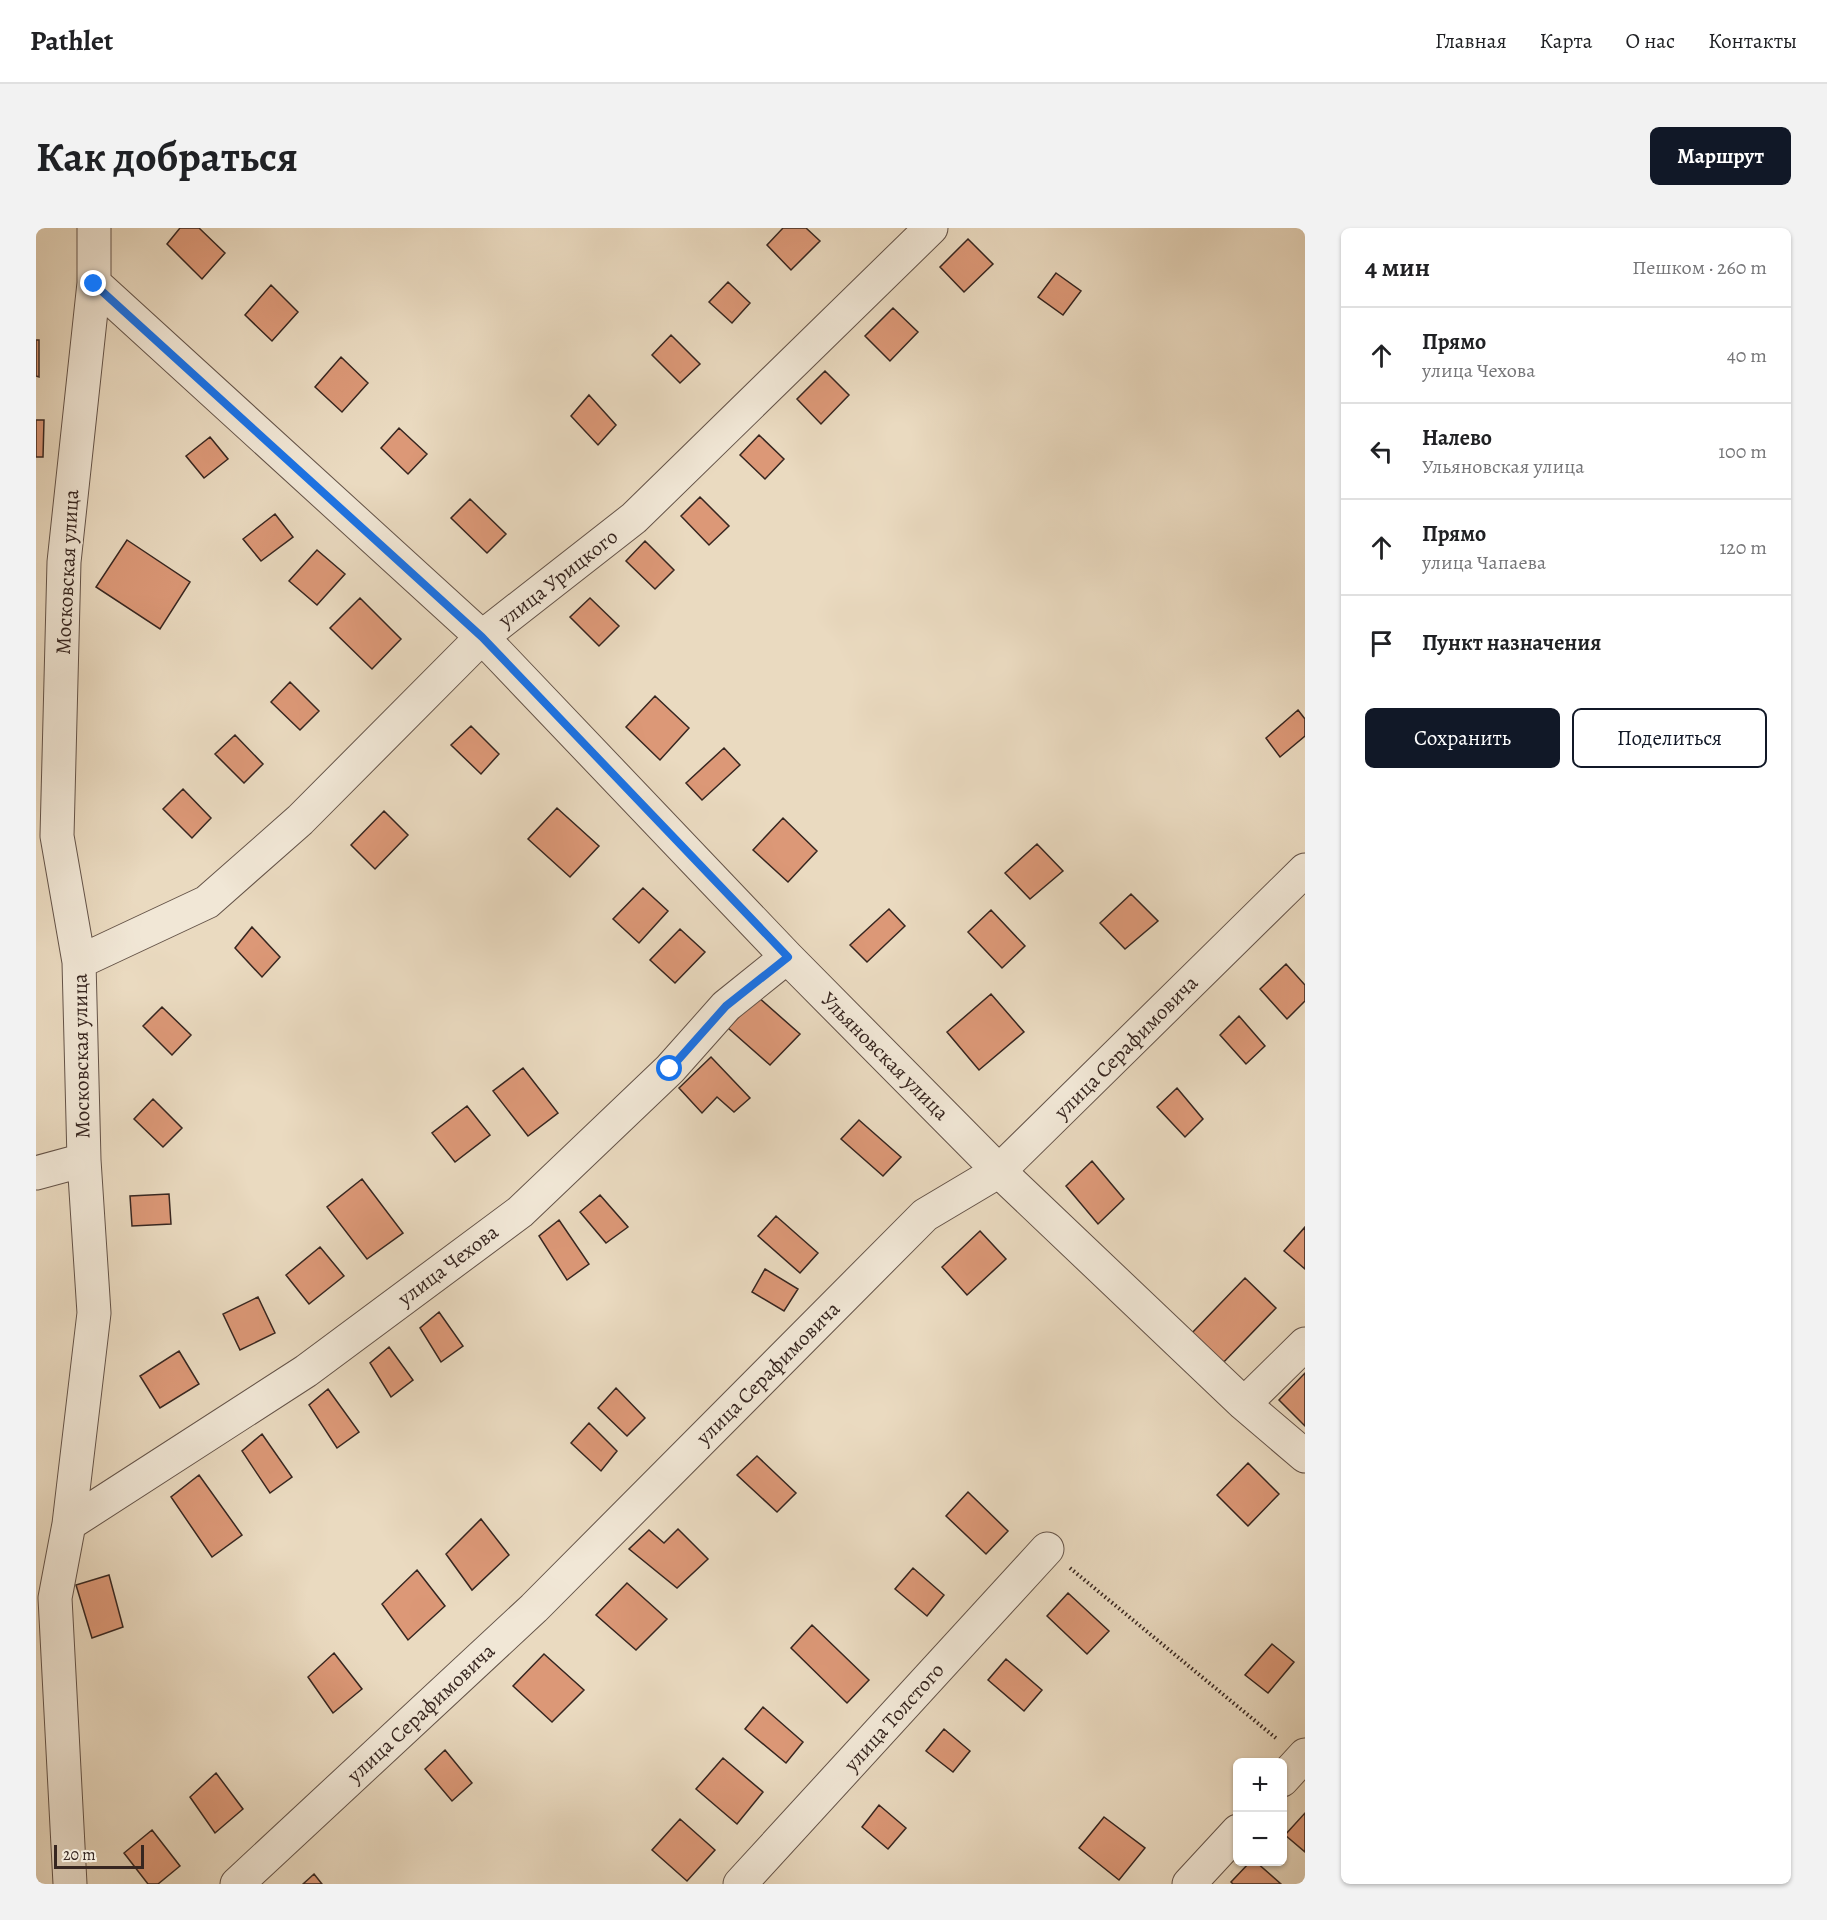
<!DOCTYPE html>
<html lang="ru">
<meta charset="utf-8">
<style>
:root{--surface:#fff;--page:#f2f2f2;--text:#202124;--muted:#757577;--line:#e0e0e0;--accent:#111827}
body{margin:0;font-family:Alegreya,serif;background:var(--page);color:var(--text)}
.controls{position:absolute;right:18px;bottom:18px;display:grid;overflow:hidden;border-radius:9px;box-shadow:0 2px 4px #0004}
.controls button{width:54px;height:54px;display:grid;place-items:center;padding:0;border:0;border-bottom:2px solid var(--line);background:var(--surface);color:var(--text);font:30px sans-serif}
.scale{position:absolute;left:18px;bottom:15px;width:90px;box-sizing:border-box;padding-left:6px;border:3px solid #372620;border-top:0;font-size:16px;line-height:21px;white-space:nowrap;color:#372620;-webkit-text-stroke:4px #f1e7d6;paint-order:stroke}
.stop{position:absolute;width:18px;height:18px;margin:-14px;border:4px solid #1a73e8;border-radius:50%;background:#fff}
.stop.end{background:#1a73e8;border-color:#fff;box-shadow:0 2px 6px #0008}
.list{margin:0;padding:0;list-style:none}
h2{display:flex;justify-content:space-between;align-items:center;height:78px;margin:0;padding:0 24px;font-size:26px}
h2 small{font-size:20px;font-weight:400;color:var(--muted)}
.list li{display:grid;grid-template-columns:39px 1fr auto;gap:18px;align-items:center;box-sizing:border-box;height:96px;padding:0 24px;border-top:2px solid var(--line)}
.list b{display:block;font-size:22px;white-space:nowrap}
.list p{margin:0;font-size:20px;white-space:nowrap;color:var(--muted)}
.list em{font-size:20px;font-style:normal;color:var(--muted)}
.actions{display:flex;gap:12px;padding:18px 24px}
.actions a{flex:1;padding:14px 0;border:2px solid var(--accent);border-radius:9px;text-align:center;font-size:21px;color:var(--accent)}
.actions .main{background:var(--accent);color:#fff}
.icon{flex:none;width:33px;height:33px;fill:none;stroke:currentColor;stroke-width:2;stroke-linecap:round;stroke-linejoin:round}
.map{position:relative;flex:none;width:1269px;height:1656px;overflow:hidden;border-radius:9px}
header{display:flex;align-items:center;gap:36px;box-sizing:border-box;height:84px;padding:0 30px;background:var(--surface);border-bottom:2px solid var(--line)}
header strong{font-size:28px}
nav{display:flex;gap:33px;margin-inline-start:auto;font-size:21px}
.intro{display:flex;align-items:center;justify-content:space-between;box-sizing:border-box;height:144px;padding:0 36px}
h1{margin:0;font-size:42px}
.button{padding:15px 27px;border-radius:9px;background:var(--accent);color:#fff;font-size:21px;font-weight:700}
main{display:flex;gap:36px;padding:0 36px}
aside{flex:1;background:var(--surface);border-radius:9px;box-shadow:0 2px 4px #0004}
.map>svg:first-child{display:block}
</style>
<header>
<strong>Pathlet</strong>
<nav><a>Главная</a><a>Карта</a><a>О нас</a><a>Контакты</a></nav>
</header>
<div class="intro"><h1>Как добраться</h1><a class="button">Маршрут</a></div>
<main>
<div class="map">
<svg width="1269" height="1656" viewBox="0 0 1269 1656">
<rect width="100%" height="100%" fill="#eadac0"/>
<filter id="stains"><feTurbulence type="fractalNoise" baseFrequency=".00333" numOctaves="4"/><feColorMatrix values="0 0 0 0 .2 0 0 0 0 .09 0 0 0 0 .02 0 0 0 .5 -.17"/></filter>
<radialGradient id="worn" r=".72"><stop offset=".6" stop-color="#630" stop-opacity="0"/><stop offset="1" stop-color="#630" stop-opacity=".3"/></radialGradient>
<path fill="#dc9877" stroke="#372620" stroke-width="1.5" d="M 144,0 L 163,0 L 189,25 L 166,51 L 131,16 Z
M 747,0 L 770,0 L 784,13 L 755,42 L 731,17 Z
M 932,11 L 957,36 L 928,64 L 904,39 Z
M 1020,45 L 1045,63 L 1027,87 L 1002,69 Z
M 692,54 L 714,75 L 696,95 L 673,74 Z
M 235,57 L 262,84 L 236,113 L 209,87 Z
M 857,80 L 882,104 L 854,133 L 829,108 Z
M 635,107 L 664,136 L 644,155 L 616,127 Z
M 0,112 L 3,112 L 3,149 L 0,148 Z
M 305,129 L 332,155 L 306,184 L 279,159 Z
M 789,143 L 813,167 L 785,196 L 761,171 Z
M 553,167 L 580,197 L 562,217 L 535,188 Z
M 0,192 L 8,192 L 7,229 L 0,229 Z
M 363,200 L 391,226 L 372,246 L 345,220 Z
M 723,207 L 748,231 L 729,251 L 704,227 Z
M 174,209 L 192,231 L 168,250 L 150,228 Z
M 664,269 L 693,298 L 673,317 L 645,288 Z
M 434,271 L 470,306 L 451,325 L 415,290 Z
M 239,286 L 257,309 L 225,333 L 207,311 Z
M 91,312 L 154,354 L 124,401 L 60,359 Z
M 609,313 L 638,342 L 619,361 L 590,333 Z
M 281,322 L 309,346 L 281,377 L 253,353 Z
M 324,370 L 365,411 L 336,441 L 294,400 Z
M 554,370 L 583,398 L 563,418 L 534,389 Z
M 254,454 L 283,483 L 264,502 L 235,474 Z
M 619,468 L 653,500 L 624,532 L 590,499 Z
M 1262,482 L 1269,491 L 1269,508 L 1244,529 L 1230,510 Z
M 435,498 L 463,526 L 445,546 L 415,517 Z
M 199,507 L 227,536 L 208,555 L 179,526 Z
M 688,520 L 704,537 L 666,572 L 650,555 Z
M 147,561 L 175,590 L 156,610 L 127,581 Z
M 521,580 L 563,618 L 534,649 L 492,611 Z
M 348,583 L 372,607 L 339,641 L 315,617 Z
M 747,590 L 781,623 L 752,654 L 717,622 Z
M 1001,616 L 1027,643 L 994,671 L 969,645 Z
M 607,660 L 632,683 L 603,715 L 577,691 Z
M 1095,666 L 1122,693 L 1089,721 L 1064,695 Z
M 853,681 L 869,698 L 831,734 L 814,717 Z
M 955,682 L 989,718 L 966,740 L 932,704 Z
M 216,699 L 244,729 L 226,749 L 199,720 Z
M 644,701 L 669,724 L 639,755 L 614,732 Z
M 1250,736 L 1269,757 L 1269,773 L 1251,791 L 1224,761 Z
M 955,766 L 988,804 L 943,842 L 911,804 Z
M 722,769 L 764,806 L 734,837 L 692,800 Z
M 126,779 L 155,807 L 136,827 L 107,798 Z
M 1203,788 L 1229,818 L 1210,836 L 1184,807 Z
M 675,829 L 714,870 L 698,884 L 681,869 L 666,885 L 643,860 Z
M 487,840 L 522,885 L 492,908 L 457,863 Z
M 1141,860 L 1167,891 L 1149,909 L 1121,879 Z
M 117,871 L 146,900 L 127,919 L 98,891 Z
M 431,878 L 454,907 L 419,934 L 396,905 Z
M 823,892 L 865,929 L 847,948 L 805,911 Z
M 1056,933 L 1088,971 L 1062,996 L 1030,958 Z
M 326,951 L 367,1005 L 331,1031 L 291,979 Z
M 133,966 L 135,996 L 96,998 L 94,968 Z
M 564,967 L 592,999 L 570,1015 L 544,984 Z
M 740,988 L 782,1025 L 764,1045 L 722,1008 Z
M 523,992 L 553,1036 L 531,1052 L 503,1008 Z
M 1269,999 L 1269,1041 L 1248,1023 Z
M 944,1003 L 970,1031 L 931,1067 L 906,1039 Z
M 284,1019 L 308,1048 L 273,1076 L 250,1047 Z
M 729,1041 L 762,1061 L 748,1083 L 716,1064 Z
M 1209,1050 L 1240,1080 L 1184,1138 L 1154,1107 Z
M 222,1069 L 239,1105 L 204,1122 L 187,1086 Z
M 403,1084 L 427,1118 L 405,1134 L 384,1100 Z
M 353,1119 L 377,1152 L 355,1169 L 334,1135 Z
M 143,1123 L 163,1156 L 124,1180 L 104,1148 Z
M 1269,1145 L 1269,1198 L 1243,1172 Z
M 580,1160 L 609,1190 L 591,1208 L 562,1180 Z
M 292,1161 L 323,1204 L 301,1220 L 273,1177 Z
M 553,1195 L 581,1223 L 565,1243 L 535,1215 Z
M 226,1206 L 256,1249 L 234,1265 L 206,1223 Z
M 721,1228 L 760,1265 L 741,1284 L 701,1247 Z
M 1212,1235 L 1243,1266 L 1212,1298 L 1181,1267 Z
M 163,1247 L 206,1307 L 176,1329 L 135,1269 Z
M 932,1264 L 972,1303 L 950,1326 L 910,1288 Z
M 445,1291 L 473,1327 L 436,1362 L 410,1326 Z
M 642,1301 L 672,1331 L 641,1360 L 593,1321 L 613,1302 L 628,1315 Z
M 877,1340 L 908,1367 L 891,1388 L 859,1361 Z
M 381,1342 L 409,1378 L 372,1412 L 346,1376 Z
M 73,1347 L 87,1399 L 56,1410 L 40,1357 Z
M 591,1355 L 631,1391 L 600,1422 L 560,1387 Z
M 1032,1365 L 1073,1403 L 1051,1426 L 1011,1388 Z
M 776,1397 L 833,1452 L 811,1475 L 755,1420 Z
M 1236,1416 L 1258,1434 L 1232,1465 L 1209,1447 Z
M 298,1425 L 326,1461 L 297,1485 L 272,1449 Z
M 508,1426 L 548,1462 L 516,1494 L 477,1458 Z
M 970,1431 L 1006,1462 L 988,1483 L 952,1452 Z
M 727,1479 L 767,1514 L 750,1535 L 709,1501 Z
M 908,1501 L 934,1523 L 917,1544 L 890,1523 Z
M 409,1522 L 436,1555 L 416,1573 L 389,1541 Z
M 687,1530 L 727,1564 L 701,1596 L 660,1561 Z
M 180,1545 L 207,1581 L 179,1605 L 154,1569 Z
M 843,1577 L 870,1600 L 852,1621 L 826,1599 Z
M 1269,1585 L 1269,1624 L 1249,1607 Z
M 1068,1589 L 1109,1620 L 1083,1652 L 1043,1620 Z
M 644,1591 L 679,1622 L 651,1653 L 616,1622 Z
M 116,1602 L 144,1638 L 122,1656 L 112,1656 L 88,1625 Z
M 1214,1634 L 1220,1634 L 1245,1656 L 1197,1656 L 1195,1654 Z
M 278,1646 L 286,1656 L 267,1656 Z"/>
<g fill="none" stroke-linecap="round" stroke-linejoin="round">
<defs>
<path id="minor" d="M 58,55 L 446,409 L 751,729 L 963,943 L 1208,1176 L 1269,1228
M 43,734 L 171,674 L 264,592 L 446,409 L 598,290 L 895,0
M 0,945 L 48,932
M 1208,1176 L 1269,1116
M 33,1296 L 270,1143 L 484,984 L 634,841 L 690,778 L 751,729
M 1246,1552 L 1269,1527
M 34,1656 L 19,1370 L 33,1296 L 58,1085 L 48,932 L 43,734 L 21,608 L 28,334 L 58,55 L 58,0
M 201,1656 L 498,1380 L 889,987 L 963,943 L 1269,642
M 704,1656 L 1011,1321
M 1153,1656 L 1202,1603"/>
</defs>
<use href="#minor" stroke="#645348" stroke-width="35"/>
<path stroke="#372620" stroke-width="4" stroke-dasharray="1.5 3" stroke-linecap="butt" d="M 1034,1340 L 1241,1511"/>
<use href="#minor" stroke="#f1e7d6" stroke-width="33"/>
</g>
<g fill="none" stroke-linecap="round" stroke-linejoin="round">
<path stroke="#1a73e8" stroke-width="8" d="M 58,56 L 446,409 L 752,729 L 690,778 L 634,841"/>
</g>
<g text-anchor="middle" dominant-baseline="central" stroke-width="4.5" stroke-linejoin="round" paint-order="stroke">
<g font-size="21" fill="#372620" stroke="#f1e7d6">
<text transform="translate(31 344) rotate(-87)">Московская улица</text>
<text transform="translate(522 350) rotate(-38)">улица Урицкого</text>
<text transform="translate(1090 819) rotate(-45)">улица Серафимовича</text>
<text transform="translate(45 828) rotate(-91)">Московская улица</text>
<text transform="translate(849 828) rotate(45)">Ульяновская улица</text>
<text transform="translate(412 1037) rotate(-37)">улица Чехова</text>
<text transform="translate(732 1145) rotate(-45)">улица Серафимовича</text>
<text transform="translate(385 1485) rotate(-43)">улица Серафимовича</text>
<text transform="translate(858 1489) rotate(-48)">улица Толстого</text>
</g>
</g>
<rect width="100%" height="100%" filter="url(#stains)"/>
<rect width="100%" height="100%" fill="url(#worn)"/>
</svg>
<div class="controls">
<button>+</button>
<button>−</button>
</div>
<div class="scale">20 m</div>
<div class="stop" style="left:634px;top:841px"></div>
<div class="stop end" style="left:58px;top:56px"></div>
</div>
<aside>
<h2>4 мин<small>Пешком · 260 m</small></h2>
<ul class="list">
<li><svg class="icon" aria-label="ahead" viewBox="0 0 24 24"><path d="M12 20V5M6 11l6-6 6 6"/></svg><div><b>Прямо</b><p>улица Чехова</p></div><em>40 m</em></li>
<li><svg class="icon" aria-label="left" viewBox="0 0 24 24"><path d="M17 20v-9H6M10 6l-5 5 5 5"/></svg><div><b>Налево</b><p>Ульяновская улица</p></div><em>100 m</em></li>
<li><svg class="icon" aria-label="ahead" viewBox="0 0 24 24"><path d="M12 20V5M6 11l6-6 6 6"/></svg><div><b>Прямо</b><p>улица Чапаева</p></div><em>120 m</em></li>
<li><svg class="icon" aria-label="arrive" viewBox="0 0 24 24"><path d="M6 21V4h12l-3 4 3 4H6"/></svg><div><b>Пункт назначения</b></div></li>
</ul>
<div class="actions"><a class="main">Сохранить</a><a>Поделиться</a></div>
</aside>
</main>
